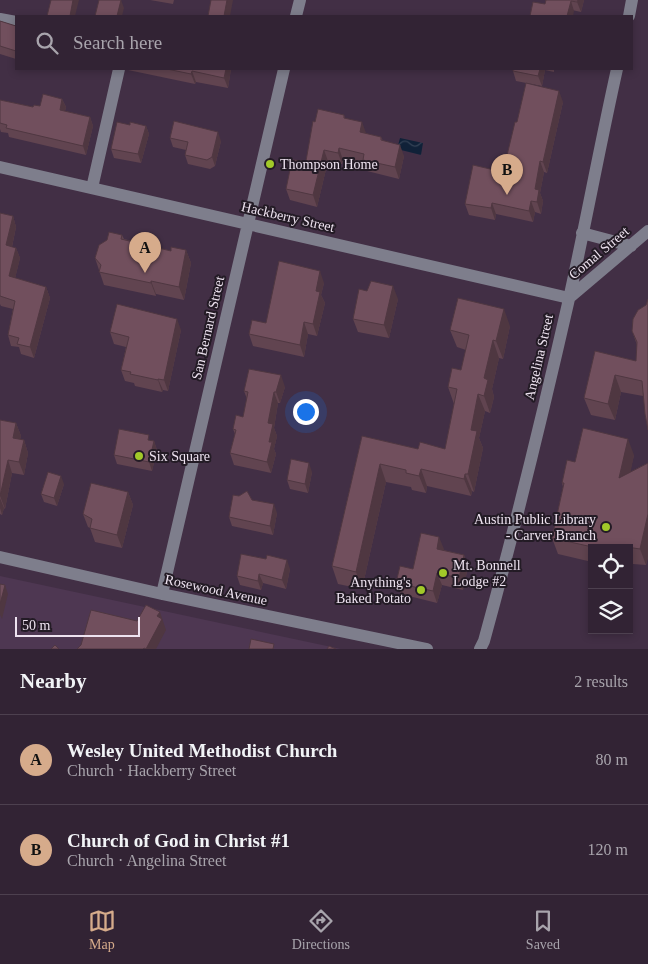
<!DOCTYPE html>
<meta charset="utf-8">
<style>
:root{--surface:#322334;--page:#3d2f40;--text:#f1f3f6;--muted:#a8a4ac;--line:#4d404f;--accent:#d6ab8b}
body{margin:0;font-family:"Times New Roman",serif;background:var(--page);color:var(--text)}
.controls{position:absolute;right:15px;bottom:15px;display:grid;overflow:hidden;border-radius:0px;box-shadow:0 2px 8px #0003}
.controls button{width:45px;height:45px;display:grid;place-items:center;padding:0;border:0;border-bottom:1px solid var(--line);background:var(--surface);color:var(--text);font:25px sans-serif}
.scale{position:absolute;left:15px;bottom:12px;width:125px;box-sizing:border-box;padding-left:5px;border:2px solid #eee3f0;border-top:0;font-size:14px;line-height:18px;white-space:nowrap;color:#eee3f0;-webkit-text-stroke:4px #231b25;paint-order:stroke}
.you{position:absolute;left:305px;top:411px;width:18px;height:18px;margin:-12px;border:4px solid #fff;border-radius:50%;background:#1a73e8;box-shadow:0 0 0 8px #1a73e833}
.badge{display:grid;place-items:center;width:32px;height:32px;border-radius:50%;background:var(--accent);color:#111;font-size:16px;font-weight:700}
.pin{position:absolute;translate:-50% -41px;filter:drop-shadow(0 1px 2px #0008)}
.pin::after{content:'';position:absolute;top:26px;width:18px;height:15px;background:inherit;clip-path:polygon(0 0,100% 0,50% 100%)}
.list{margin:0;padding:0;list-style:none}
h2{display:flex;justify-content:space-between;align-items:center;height:65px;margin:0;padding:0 20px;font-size:21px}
h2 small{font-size:16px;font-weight:400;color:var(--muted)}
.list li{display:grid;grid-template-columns:32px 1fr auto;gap:15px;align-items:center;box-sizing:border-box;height:90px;padding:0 20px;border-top:1px solid var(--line)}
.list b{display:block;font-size:19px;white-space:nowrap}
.list p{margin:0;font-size:16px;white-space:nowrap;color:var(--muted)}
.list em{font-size:16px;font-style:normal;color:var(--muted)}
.icon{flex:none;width:28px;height:28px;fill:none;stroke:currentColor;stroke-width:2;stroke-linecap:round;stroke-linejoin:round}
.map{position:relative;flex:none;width:648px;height:649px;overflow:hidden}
.search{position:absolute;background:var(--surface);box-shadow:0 2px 8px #0003;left:15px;right:15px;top:15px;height:55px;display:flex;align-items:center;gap:12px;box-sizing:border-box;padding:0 18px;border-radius:0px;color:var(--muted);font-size:19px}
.sheet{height:245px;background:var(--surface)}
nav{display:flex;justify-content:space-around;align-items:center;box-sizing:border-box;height:70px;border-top:1px solid var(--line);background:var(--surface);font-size:14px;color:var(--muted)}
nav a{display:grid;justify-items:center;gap:2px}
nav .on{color:var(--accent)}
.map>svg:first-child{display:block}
</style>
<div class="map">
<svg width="648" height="649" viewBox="0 0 648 649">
<defs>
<pattern id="water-waves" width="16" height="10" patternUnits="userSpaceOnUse" patternTransform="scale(1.25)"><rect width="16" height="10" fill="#102138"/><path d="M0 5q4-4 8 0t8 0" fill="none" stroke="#334155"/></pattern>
</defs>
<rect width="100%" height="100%" fill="#422f45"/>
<path fill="#4e3752" d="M 0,576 L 341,649 L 0,649 Z"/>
<path fill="url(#water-waves)" d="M 400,138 L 423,143 L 421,155 L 397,149 Z"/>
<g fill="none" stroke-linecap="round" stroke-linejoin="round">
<path stroke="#7e7e8c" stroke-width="12" d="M 296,16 L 300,0
M 629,16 L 632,0
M 0,19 L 16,22
M 0,167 L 569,298
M 92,188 L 119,69
M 582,233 L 631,246
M 569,298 L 648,231
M 0,557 L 162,594 L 427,649
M 162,594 L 284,69
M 480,649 L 484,641 C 515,528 543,413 569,299 C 586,222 600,145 617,69"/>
</g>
<path fill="#614450" d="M 150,0 L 174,0 L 173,4 Z
M 546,0 L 584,0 L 581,12 L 545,4 Z
M 0,21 L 16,26 L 16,59 L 0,54 Z
M 128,69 L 231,69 L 228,88 L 196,82 L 195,84 L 128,70 Z
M 513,69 L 554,69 L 554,72 L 545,70 L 542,86 L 516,81 L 513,71 Z
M 62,99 L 66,107 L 65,111 L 90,117 L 93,126 L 86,155 L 9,137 L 8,133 L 1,132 L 0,129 L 0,100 L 33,107 L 40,106 Z
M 563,102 L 547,173 L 544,172 L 540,193 L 543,201 L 541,214 L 535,212 L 533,222 L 496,214 L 495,220 L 469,215 L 465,204 L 503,172 L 517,122 Z
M 344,115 L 345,118 L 366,134 L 381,137 L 383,141 L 404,156 L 399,179 L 367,171 L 364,164 L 343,160 L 342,164 L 328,161 L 317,207 L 290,200 L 286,189 L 306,161 L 315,122 Z
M 146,126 L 149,134 L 141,163 L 114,158 L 111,149 Z
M 170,138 L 221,141 L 215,166 L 210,169 L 188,164 L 185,155 L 186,150 L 173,147 Z
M 0,213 L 13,216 L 16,227 L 12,247 L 16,248 L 20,258 L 15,278 L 46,287 L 50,298 L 34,358 L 21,354 L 19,347 L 11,346 L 8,335 L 13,309 L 1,306 L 0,304 Z
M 122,235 L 124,239 L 171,251 L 186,250 L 191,263 L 184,300 L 156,294 L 156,296 L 104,285 L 95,258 Z
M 324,283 L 321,295 L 325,303 L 317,336 L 308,334 L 304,357 L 253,346 L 249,334 Z
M 398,299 L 389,338 L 358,332 L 353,319 Z
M 646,305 L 643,396 L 621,392 L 615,420 L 591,415 L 584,398 L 595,351 L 636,361 L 637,345 L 632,331 Z
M 510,326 L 503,359 L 499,358 L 492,389 L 494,397 L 490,413 L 485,411 L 479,438 L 483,448 L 474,492 L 472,491 L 471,496 L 427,486 L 426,493 L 412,490 L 411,487 L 386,482 L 362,589 L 338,584 L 332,566 L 362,436 L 418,449 L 445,449 L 454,404 L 448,387 L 461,370 L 466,350 L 457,347 L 450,330 Z
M 181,330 L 168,391 L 163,390 L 162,392 L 135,386 L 134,383 L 125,381 L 121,370 L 126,347 L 114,344 L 110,332 Z
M 285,387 L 280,403 L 278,403 L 274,428 L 277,436 L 274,449 L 276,454 L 271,473 L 234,465 L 230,453 L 235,434 L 233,429 L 243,417 L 247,399 L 244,391 Z
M 0,420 L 16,423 L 21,436 L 20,439 L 24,440 L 28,453 L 24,475 L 12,473 L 5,509 L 4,508 L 2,515 L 0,514 Z
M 151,440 L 154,441 L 157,450 L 152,471 L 117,464 L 114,455 Z
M 634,455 L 630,472 L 648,463 L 648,557 L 646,565 L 633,564 L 630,576 L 629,576 L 629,548 L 592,548 L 592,562 L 558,554 L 552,538 L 563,487 L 562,483 L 575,462 Z
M 312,472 L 308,493 L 290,489 L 287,480 Z
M 64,484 L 57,506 L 44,502 L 41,494 Z
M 128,492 L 133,505 L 122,548 L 95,542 L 90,528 L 88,527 L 83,514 Z
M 277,513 L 273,535 L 232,526 L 229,517 Z
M 444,549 L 443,550 L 464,555 L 468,567 L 463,590 L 442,585 L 437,603 L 401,594 L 396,583 L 413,569 Z
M 266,559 L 290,569 L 286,589 L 263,583 L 261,590 L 240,585 L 237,576 Z"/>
<path fill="#4f3741" d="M 73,0 L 79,0 L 75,16 L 70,16 Z
M 121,0 L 124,8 L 122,16 L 117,16 Z
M 227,0 L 233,0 L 230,16 L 224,16 Z
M 578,0 L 584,0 L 581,12 L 577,2 Z
M 571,1 L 574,11 L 573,16 L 567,16 Z
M 226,69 L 231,69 L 228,88 L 224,78 Z
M 540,69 L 545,69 L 545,70 L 542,86 L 538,76 Z
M 192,71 L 196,82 L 195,84 L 191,74 Z
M 559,91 L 563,102 L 547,173 L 543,162 Z
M 62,99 L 66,107 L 63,118 L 60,110 Z
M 90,117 L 93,126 L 86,155 L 83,146 Z
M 362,122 L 366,133 L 364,144 L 360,132 Z
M 146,126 L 149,134 L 141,163 L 138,154 Z
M 218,132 L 221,141 L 215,166 L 212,157 Z
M 400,145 L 404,156 L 399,179 L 395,167 Z
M 339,148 L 343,160 L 342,164 L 338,153 Z
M 324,150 L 328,161 L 317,207 L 313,195 Z
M 540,161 L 544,172 L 540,193 L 543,201 L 541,214 L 537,202 L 535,189 Z
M 531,201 L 535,212 L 533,222 L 529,211 Z
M 492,203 L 496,214 L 495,220 L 491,208 Z
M 13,216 L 16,227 L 10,256 L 6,245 Z
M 16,248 L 20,258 L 13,287 L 9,276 Z
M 186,250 L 191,263 L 184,300 L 179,287 Z
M 320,271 L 324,283 L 321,295 L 325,303 L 317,336 L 313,324 L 316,291 Z
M 151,281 L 156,294 L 156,296 L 151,283 Z
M 393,286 L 398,299 L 389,338 L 384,325 Z
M 46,287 L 50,298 L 34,358 L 30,347 Z
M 504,309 L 510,326 L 503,359 L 496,341 Z
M 177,319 L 181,330 L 168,391 L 164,380 Z
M 304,322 L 308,334 L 304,357 L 300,345 Z
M 493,340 L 499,358 L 492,389 L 494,397 L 490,413 L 484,396 L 484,378 Z
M 281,375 L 285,387 L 280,403 L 276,392 Z
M 615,375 L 621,392 L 615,420 L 608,404 Z
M 158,379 L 163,390 L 162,392 L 158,380 Z
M 274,392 L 278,403 L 274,428 L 277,436 L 274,449 L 276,454 L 271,473 L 267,462 L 269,442 L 268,423 Z
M 478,394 L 485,411 L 479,438 L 483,448 L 474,492 L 468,474 L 471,430 Z
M 16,423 L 21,436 L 18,451 L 13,438 Z
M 628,439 L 634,455 L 626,495 L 619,478 Z
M 24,440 L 28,453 L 24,475 L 19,462 Z
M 154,441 L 157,450 L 152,471 L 149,462 Z
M 8,460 L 12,473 L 5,509 L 0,496 Z
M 309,463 L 312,472 L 308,493 L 305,484 Z
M 380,464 L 386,482 L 362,589 L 356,572 Z
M 421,469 L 427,486 L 426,493 L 419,476 Z
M 465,474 L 472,491 L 471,496 L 464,479 Z
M 61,476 L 64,484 L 57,506 L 54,498 Z
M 128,492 L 133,505 L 122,548 L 117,535 Z
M 0,498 L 4,508 L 2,515 L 0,508 Z
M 274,504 L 277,513 L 273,535 L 270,526 Z
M 648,514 L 648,557 L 646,565 L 640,549 Z
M 439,537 L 444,549 L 441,561 L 437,549 Z
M 629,553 L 633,564 L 630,576 L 629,574 Z
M 464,555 L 468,567 L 463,590 L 459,578 Z
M 287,560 L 290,569 L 286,589 L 282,580 Z
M 437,573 L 442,585 L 437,603 L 433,591 Z
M 259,574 L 263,583 L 261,590 L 258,581 Z
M 5,585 L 8,594 L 2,619 L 0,615 L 0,604 Z
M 160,612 L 166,630 L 156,649 L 146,649 L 157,616 Z"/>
<path fill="#714f5d" stroke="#4f3741" d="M 51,0 L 73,0 L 70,16 L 47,16 Z
M 99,0 L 121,0 L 117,16 L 95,16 Z
M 211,0 L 227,0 L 224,16 L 208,16 Z
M 546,0 L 578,0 L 577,2 L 571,1 L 567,16 L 530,16 L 533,2 L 545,4 Z
M 0,21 L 16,26 L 16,51 L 0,46 Z
M 167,69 L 226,69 L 224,78 L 192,71 L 191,74 Z
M 513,69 L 540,69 L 538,76 L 513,71 Z
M 526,83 L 559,91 L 543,162 L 540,161 L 535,189 L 539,190 L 537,202 L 531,201 L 529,211 L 492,203 L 491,208 L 465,204 L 473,165 L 503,172 L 515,122 L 517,122 Z
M 43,94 L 62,99 L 60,110 L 90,117 L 83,146 L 6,128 L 7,125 L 0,123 L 0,100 L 33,107 L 34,105 L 40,106 Z
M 318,109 L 344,115 L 344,118 L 362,122 L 360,132 L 381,137 L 381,140 L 400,145 L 395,167 L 363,160 L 364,154 L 339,148 L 338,153 L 324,150 L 313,195 L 286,189 L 292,160 L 306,161 L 313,121 L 315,122 Z
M 174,121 L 218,132 L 212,157 L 207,160 L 185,155 L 188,142 L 170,138 Z
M 117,122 L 130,125 L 130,122 L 146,126 L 138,154 L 111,149 Z
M 0,213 L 13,216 L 6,245 L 16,248 L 9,276 L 46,287 L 30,347 L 17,344 L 19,338 L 8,335 L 15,301 L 0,296 Z
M 109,232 L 122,235 L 121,239 L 171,251 L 171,247 L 186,250 L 179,287 L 151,281 L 151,283 L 99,272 L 101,265 L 95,258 L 99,245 L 107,240 Z
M 279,261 L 320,271 L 316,291 L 320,292 L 313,324 L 304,322 L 300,345 L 249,334 L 252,320 L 266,323 Z
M 371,281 L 393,286 L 384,325 L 353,319 L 359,289 L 367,291 Z
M 458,298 L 504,309 L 496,341 L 493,340 L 484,378 L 488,380 L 484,396 L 478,394 L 471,430 L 477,431 L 468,474 L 465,474 L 464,479 L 421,469 L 419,476 L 406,473 L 406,470 L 380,464 L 356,572 L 332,566 L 362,436 L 418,449 L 420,442 L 445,449 L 457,389 L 448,387 L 452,368 L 461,370 L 469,335 L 450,330 Z
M 648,299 L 648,430 L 645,414 L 642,381 L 615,375 L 608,404 L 584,398 L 595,351 L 636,361 L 637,342 L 632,331 L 633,319 L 638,310 L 646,305 Z
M 117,304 L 177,319 L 164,380 L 158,379 L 158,380 L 130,374 L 131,372 L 121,370 L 129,337 L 110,332 Z
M 249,369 L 281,375 L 276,392 L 274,392 L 268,423 L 273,424 L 269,442 L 272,442 L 267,462 L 230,453 L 236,430 L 233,429 L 236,415 L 243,417 L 248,392 L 244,391 Z
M 0,420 L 16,423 L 13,438 L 24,440 L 19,462 L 8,460 L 0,496 Z
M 583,428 L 628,439 L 619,478 L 648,463 L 648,514 L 640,549 L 627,547 L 627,548 L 597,548 L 552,538 L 564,483 L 562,483 L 567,460 L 575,462 Z
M 119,429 L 149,435 L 148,440 L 154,441 L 149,462 L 114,455 Z
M 291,459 L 309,463 L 305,484 L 287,480 Z
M 48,472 L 61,476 L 54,498 L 41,494 Z
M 91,483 L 128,492 L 117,535 L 90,528 L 92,519 L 83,514 Z
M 247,491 L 252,500 L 274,504 L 270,526 L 229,517 L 233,495 L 239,496 Z
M 421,533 L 439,537 L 437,549 L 464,555 L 459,578 L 437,573 L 433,591 L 396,583 L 400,566 L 413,569 Z
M 241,554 L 266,559 L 267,555 L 287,560 L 282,580 L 259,574 L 258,581 L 237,576 Z
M 0,584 L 5,585 L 0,604 Z
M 146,605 L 160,612 L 157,616 L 162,619 L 146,649 L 144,648 L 143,649 L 77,649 L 81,645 L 91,610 L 137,621 Z
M 251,639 L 274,644 L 273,649 L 249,649 Z
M 55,645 L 59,649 L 51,649 Z
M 329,646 L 336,649 L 327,649 Z"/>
<g fill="#a2c929" stroke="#231b25" stroke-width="2">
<circle cx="270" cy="164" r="5"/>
<circle cx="139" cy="456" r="5"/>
<circle cx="606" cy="527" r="5"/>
<circle cx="443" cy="573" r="5"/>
<circle cx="421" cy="590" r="5"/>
</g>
<g text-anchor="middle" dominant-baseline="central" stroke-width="4" stroke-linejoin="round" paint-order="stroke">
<g font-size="14" fill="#eee3f0" stroke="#231b25" text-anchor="start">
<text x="280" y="164">Thompson Home</text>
<text x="149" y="456">Six Square</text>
<text x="596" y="519" text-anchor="end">Austin Public Library<tspan x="596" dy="16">- Carver Branch</tspan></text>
<text x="453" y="565">Mt. Bonnell<tspan x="453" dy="16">Lodge #2</tspan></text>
<text x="411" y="582" text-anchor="end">Anything's<tspan x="411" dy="16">Baked Potato</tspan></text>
</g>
<g font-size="14" fill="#eee3f0" stroke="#231b25">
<text transform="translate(288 217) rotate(13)">Hackberry Street</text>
<text transform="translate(599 253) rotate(-40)">Comal Street</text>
<text transform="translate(208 328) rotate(-77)">San Bernard Street</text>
<text transform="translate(539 357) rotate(-77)">Angelina Street</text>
<text transform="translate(216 590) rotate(12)">Rosewood Avenue</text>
</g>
</g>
</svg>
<div class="controls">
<button><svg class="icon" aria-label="locate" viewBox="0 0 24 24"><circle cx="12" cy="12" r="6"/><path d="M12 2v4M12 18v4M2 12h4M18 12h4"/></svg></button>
<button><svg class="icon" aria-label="layers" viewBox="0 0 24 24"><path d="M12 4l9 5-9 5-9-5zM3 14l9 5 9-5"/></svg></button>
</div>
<div class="scale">50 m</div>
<div class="you"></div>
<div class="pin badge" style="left:145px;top:273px">A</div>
<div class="pin badge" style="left:507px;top:195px">B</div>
<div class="search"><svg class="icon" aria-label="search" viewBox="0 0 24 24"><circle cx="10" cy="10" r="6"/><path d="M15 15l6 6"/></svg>Search here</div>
</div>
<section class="sheet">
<h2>Nearby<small>2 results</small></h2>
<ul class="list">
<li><span class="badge">A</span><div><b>Wesley United Methodist Church</b><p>Church · Hackberry Street</p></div><em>80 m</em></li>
<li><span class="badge">B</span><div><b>Church of God in Christ #1</b><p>Church · Angelina Street</p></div><em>120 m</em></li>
</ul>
</section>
<nav>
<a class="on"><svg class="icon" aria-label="map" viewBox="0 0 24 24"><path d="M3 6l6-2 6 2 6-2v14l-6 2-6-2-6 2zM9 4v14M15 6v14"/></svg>Map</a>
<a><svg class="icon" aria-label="directions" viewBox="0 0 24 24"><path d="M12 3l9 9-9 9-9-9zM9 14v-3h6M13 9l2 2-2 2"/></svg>Directions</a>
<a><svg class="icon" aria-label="saved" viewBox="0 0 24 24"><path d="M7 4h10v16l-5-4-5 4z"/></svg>Saved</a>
</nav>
